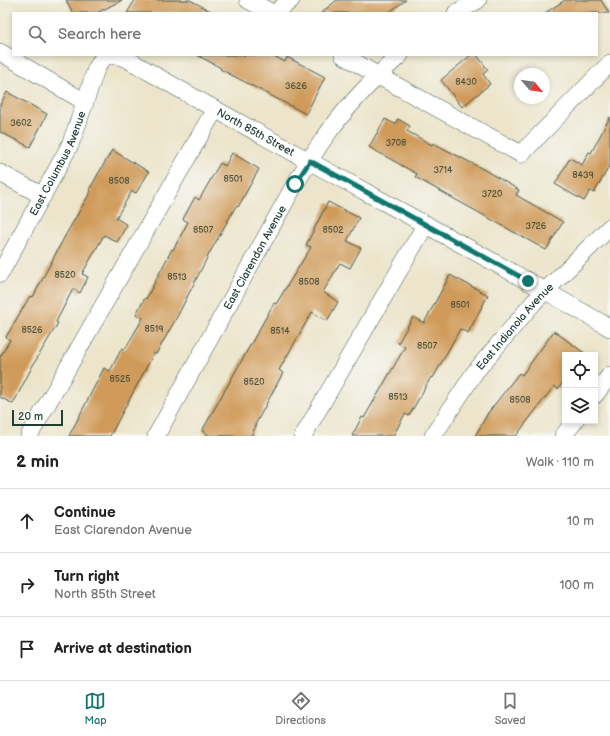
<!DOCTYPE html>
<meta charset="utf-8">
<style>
:root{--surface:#fff;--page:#f6f6f6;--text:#222;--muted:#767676;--line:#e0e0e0;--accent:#0f766e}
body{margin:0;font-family:"Balsamiq Sans",sans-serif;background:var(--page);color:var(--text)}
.controls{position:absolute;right:12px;bottom:12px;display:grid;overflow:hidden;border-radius:0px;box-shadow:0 2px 6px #0003}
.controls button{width:36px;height:36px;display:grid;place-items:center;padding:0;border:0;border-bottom:1px solid var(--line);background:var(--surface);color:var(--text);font:20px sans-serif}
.compass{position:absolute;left:514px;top:68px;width:36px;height:36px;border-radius:50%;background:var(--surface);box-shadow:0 2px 6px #0003;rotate:119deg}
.scale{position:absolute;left:12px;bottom:10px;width:51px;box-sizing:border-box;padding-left:4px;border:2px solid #1f3d34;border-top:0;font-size:11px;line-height:14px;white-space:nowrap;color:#1f3d34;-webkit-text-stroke:3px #f6f6f2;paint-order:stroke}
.stop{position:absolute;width:12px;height:12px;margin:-9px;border:3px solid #0f766e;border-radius:50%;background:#fff}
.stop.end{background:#0f766e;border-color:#fff;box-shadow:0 1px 4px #0008}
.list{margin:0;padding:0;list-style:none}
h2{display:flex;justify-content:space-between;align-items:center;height:52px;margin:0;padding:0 16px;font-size:17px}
h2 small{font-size:13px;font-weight:400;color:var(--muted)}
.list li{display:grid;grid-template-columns:26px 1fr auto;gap:12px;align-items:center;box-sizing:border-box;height:64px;padding:0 16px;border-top:1px solid var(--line)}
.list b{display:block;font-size:15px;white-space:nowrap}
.list p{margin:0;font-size:13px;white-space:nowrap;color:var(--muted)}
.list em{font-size:13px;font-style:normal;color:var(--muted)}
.icon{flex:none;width:22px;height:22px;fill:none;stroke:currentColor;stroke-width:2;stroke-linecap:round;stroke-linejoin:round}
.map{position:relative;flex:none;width:610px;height:436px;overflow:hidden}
.search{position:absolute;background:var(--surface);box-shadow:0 2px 6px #0003;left:12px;right:12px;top:12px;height:44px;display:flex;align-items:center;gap:10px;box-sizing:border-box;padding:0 14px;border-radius:0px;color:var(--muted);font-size:15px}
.sheet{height:244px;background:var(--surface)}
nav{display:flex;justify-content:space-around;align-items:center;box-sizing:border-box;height:56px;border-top:1px solid var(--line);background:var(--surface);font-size:11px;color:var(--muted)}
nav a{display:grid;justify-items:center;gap:2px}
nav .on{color:var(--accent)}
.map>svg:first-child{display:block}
</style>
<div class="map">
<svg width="610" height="436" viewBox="0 0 610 436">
<rect width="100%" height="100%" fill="#f6f6f2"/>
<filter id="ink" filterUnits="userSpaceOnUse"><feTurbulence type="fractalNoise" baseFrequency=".025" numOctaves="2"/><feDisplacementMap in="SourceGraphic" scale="8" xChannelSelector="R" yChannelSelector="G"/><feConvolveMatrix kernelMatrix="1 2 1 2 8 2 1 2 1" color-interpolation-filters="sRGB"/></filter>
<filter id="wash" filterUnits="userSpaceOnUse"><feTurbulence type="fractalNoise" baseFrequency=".012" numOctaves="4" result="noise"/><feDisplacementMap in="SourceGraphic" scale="16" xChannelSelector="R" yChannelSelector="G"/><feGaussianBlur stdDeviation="0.9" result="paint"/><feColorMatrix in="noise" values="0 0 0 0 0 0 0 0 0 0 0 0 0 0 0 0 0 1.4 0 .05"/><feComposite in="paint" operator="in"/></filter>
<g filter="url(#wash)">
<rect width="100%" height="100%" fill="#ece5cb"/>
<g id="blocks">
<path fill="#d09b5a" d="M 66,0 L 122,0 L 97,13 L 73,13 Z
M 135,0 L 190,0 L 214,13 L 127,13 Z
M 337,0 L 406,0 L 388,13 L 321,13 Z
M 565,0 L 601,0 L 609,13 L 545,13 Z
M 197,55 L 272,55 L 285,62 L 287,57 L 325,77 L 306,114 L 220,69 L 221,68 Z
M 471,55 L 477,55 L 488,70 L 483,74 L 490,84 L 462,107 L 441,80 Z
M 7,92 L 47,114 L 30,147 L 0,132 L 0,105 Z
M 610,117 L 610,165 L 594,193 L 590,191 L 584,201 L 555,184 L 570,158 L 582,165 L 589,152 L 591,153 Z
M 385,119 L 395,124 L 398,119 L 410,126 L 407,131 L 432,145 L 433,143 L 481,168 L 519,190 L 516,195 L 563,222 L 546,250 L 415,177 L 417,174 L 369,147 Z
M 112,150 L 149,172 L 136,193 L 132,191 L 116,218 L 127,225 L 117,242 L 104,235 L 82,274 L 88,277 L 80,293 L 73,289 L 56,322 L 58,323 L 33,365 L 13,404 L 0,397 L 0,357 L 10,340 L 6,337 L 30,296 L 33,297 L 65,236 L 91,191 L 89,190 Z
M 232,153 L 259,169 L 238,207 L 236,206 L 209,254 L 177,317 L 156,354 L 154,353 L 110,436 L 69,436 L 104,368 L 110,371 L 122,348 L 125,349 L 143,318 L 136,314 L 145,298 L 146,299 L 172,249 L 173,250 L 188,222 L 183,219 L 195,197 L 199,200 L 220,163 L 225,166 Z
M 328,202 L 359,218 L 347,241 L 361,248 L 350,268 L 340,263 L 323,292 L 338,302 L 327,321 L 312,312 L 279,370 L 283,373 L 255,425 L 256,426 L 251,436 L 210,436 L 202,431 L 274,303 L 276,304 L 311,247 L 306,245 Z
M 450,275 L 488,295 L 468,333 L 460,329 L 433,378 L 431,377 L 409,416 L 405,414 L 393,436 L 352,436 L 362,417 L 364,418 L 405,347 L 398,343 L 413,317 L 424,323 Z
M 554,331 L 587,355 L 565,355 L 565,379 L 558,389 L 554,386 L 516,436 L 475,436 L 488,413 L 519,373 L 522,375 Z"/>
</g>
</g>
<g filter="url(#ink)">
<use href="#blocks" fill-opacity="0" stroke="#3e564b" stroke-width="1"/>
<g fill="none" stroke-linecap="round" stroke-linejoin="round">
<defs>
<g id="minor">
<path d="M 248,0 L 272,13"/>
<path d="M 275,13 L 291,0"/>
<path d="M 456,13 L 478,0"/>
<path d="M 0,52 L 85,102"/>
<path d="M 343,55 L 377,75 L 521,154 L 610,63"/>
<path d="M 0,173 L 43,196"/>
<path id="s1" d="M 0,274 L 70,145 L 78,123 L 96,69 L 102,59 L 107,56 L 118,56 L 127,59 C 286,152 451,235 610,328"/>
<path d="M 595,395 L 610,375"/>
<path d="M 29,436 L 215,109"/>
<path id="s2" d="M 156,436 L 295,184 C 304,170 313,154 323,140 C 345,108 372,80 400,55"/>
<path d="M 303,436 L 426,224"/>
<path id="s3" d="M 433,436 L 475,372 L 534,302 L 610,227"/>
<path d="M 563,436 L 575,421"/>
</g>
</defs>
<use href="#minor" stroke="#3e564b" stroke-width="18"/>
<use href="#minor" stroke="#fff" stroke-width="17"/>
</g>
</g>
<g fill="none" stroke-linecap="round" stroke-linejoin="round" filter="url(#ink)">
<path stroke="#0f766e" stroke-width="5" d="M 295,184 L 310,161 L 528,281"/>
</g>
<g text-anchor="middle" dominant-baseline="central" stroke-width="3" stroke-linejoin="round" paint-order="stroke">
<g font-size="9" fill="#4b543e">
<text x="466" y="82">8430</text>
<text x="296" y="86">3626</text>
<text x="21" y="123">3602</text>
<text x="396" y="143">3708</text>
<text x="443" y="170">3714</text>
<text x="583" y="175">8439</text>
<text x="233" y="179">8501</text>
<text x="119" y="181">8508</text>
<text x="492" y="194">3720</text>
<text x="536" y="226">3726</text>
<text x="203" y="230">8507</text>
<text x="333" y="230">8502</text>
<text x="65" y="275">8520</text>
<text x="177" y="277">8513</text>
<text x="309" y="282">8508</text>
<text x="460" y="305">8501</text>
<text x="154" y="329">8519</text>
<text x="32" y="330">8526</text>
<text x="280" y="331">8514</text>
<text x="427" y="346">8507</text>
<text x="120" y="379">8525</text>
<text x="254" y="382">8520</text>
<text x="398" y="397">8513</text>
<text x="520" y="400">8508</text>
</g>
<g font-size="11" fill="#1f3d34" stroke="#f6f6f2">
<text stroke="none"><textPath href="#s1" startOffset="413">North 85th Street</textPath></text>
<text stroke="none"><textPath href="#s1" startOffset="125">East Columbus Avenue</textPath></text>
<text stroke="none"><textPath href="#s2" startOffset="204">East Clarendon Avenue</textPath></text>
<text stroke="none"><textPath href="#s3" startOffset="137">East Indianola Avenue</textPath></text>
</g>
</g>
</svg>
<div class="controls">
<button><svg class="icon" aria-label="locate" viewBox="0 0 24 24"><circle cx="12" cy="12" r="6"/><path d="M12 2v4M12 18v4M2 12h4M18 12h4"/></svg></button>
<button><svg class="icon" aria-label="layers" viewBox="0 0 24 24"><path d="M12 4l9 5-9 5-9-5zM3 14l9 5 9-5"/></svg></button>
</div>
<svg class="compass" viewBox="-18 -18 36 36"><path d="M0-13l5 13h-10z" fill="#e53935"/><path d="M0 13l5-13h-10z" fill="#767676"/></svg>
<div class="scale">20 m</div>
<div class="stop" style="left:295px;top:184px"></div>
<div class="stop end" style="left:528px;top:281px"></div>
<div class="search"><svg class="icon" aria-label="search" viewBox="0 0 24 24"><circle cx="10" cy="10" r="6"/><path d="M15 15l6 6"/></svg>Search here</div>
</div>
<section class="sheet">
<h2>2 min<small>Walk · 110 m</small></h2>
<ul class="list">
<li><svg class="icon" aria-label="ahead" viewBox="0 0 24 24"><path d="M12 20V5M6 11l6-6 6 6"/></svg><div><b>Continue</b><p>East Clarendon Avenue</p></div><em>10 m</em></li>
<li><svg class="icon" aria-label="right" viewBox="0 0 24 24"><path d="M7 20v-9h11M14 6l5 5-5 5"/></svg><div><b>Turn right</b><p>North 85th Street</p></div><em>100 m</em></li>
<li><svg class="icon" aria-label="arrive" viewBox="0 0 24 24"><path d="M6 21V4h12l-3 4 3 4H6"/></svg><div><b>Arrive at destination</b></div></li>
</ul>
</section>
<nav>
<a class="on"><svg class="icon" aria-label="map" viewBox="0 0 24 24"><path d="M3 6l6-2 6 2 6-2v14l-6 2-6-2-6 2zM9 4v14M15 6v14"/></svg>Map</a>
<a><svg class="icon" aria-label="directions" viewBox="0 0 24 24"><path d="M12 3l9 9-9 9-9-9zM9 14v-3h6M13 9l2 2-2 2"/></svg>Directions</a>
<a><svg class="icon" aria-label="saved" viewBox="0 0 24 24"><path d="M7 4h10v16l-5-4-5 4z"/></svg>Saved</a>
</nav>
